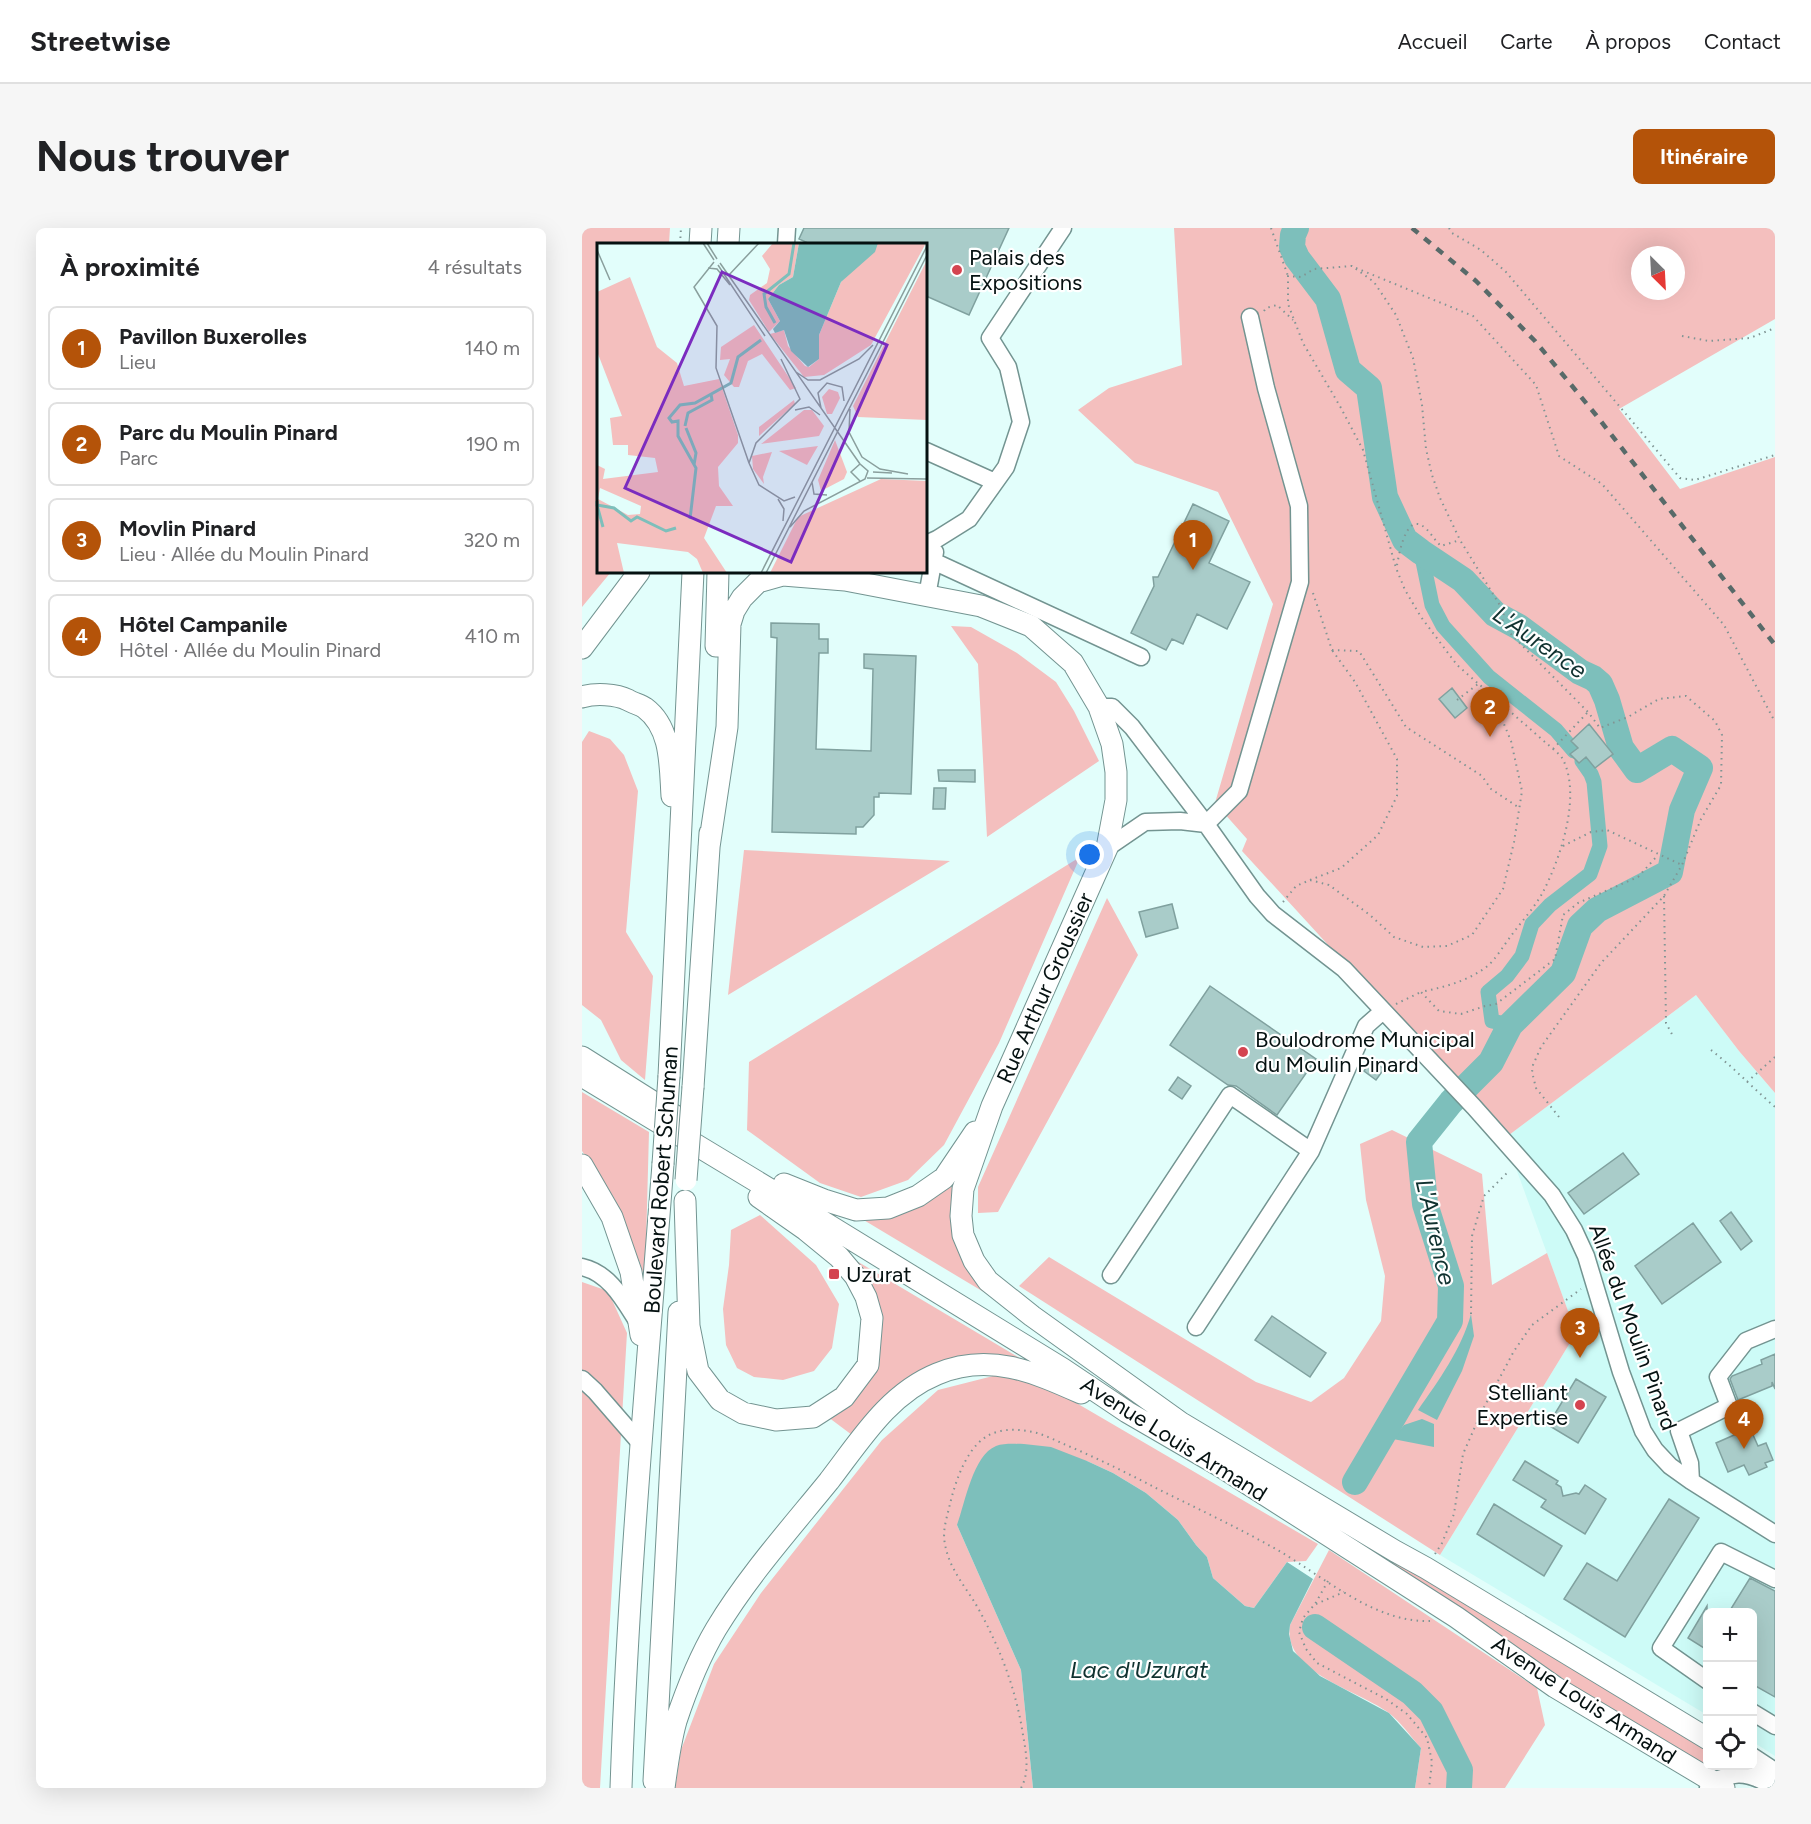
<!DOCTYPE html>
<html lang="fr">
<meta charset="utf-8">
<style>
:root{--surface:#fff;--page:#f6f6f6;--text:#202124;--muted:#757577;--line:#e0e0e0;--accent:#b45309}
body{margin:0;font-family:Figtree,sans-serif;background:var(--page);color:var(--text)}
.controls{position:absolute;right:18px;bottom:18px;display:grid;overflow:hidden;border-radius:9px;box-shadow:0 6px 24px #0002}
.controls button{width:54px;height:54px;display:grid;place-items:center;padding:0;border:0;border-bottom:2px solid var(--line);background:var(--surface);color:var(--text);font:30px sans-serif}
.compass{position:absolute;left:1049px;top:18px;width:54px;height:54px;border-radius:50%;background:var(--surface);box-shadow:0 6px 24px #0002;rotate:156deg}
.you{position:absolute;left:508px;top:627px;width:21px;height:21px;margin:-15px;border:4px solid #fff;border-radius:50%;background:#1a73e8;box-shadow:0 0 0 9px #1a73e833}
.badge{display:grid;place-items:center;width:39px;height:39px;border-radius:50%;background:var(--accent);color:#fff;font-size:20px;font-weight:700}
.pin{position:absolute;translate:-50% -50px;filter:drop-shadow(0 2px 3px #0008)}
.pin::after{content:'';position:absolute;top:32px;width:21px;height:18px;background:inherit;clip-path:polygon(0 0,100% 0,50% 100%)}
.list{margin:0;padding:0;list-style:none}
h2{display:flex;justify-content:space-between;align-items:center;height:78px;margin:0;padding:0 24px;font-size:26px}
h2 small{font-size:20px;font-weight:400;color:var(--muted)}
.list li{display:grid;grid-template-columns:39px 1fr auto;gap:18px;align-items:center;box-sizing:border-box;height:84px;margin:0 12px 12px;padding:0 12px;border:2px solid var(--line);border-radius:9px}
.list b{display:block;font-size:22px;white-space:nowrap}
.list p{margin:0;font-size:20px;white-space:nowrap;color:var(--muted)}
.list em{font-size:20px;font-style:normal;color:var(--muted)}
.icon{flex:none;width:33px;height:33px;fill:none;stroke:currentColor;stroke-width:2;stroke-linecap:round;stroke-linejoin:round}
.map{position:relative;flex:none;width:1193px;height:1560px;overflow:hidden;border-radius:9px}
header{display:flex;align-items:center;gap:36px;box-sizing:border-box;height:84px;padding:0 30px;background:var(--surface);border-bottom:2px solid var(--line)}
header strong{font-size:28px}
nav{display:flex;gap:33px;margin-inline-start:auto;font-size:21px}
.intro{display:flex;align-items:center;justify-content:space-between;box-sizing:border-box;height:144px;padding:0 36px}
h1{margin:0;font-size:42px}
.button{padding:15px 27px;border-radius:9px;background:var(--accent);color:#fff;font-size:21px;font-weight:700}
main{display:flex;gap:36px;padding:0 36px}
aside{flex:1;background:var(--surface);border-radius:9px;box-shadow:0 6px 24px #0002}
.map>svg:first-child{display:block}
</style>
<header>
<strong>Streetwise</strong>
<nav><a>Accueil</a><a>Carte</a><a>À propos</a><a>Contact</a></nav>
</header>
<div class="intro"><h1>Nous trouver</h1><a class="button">Itinéraire</a></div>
<main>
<aside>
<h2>À proximité<small>4 résultats</small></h2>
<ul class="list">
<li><span class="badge">1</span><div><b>Pavillon Buxerolles</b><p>Lieu</p></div><em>140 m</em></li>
<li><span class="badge">2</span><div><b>Parc du Moulin Pinard</b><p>Parc</p></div><em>190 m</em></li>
<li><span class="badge">3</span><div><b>Movlin Pinard</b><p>Lieu · Allée du Moulin Pinard</p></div><em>320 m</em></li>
<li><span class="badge">4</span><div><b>Hôtel Campanile</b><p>Hôtel · Allée du Moulin Pinard</p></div><em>410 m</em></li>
</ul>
</aside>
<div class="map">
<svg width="1193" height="1560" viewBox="0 0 1193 1560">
<rect width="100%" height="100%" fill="#e2fefb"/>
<path fill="#cdfbf7" d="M 1114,767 L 1157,823 L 1193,865 L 1193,1528 L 1171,1514 L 1170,1384 L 1126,1384 L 1125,1487 L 858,1327 L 994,1105 L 923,910 Z"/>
<path fill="#f4bfbe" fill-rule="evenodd" d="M 0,0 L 88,0 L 87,16 L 16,16 L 16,344 L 29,344 L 0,379 Z
M 592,0 L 1193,0 L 1193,91 L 1037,181 L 1098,261 L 1193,229 L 1193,865 L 1157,823 L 1114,767 L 923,910 L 660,623 L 665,611 L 633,575 L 691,376 L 636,264 L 553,235 L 496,182 L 527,160 L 600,137 ZM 1058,27 L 1094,27 L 1094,63 L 1058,63 Z
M 369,398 L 389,399 L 435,425 L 474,454 L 492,483 L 517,533 L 405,609 L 396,436 Z
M 7,503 L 28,511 L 42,527 L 56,563 L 44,704 L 71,748 L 63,852 L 39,832 L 19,792 L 0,777 L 0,514 Z
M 162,622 L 368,633 L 146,767 Z
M 498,629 L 417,815 L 362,917 L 326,952 L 279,969 L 238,955 L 165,902 L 167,834 Z
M 525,670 L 556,727 L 416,984 L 396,985 L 396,959 Z
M 0,864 L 67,904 L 63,1053 L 59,1038 L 32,970 L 0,923 Z
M 810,902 L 900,946 L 910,1057 L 965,1025 L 994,1105 L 858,1327 L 437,1058 L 467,1029 L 674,1154 L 729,1174 L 762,1150 L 799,1093 L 803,1048 L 784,972 L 778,916 Z
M 379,942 L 371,987 L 430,1081 L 275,988 Z
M 242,984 L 489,1136 L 1125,1517 L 1126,1538 L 1160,1539 L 1143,1540 L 1129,1546 Z
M 178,987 L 234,1037 L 257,1076 L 250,1120 L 232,1143 L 201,1152 L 172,1149 L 155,1140 L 144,1117 L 141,1081 L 147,1037 L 149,1002 Z
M 273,1032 L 441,1132 L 377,1134 L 274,1210 L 246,1189 L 292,1139 L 299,1112 L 298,1086 Z
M 0,1054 L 26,1063 L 45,1105 L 18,1560 L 0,1560 Z
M 415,1147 L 467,1159 L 736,1316 L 724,1333 L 705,1334 L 672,1380 L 663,1378 L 631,1350 L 625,1329 L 614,1317 L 596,1292 L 564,1265 L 531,1245 L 505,1233 L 375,1297 L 439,1442 L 451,1560 L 93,1560 L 99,1522 L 132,1436 L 179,1365 L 300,1212 L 356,1162 Z
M 747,1322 L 955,1460 L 963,1497 L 923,1560 L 833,1560 L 839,1520 C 829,1509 819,1494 807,1485 C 779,1463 700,1445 708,1397 Z"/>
<path fill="#7dbfbb" d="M 889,1086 L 892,1108 L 880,1143 L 855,1192 L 836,1182 C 857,1152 879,1122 889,1086 Z
M 840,1191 L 852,1196 L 852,1219 L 811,1211 L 822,1197 Z
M 442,1216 L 469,1219 L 505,1233 L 531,1245 L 564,1265 L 596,1292 L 614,1317 L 625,1329 L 631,1350 L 663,1378 L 672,1380 L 705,1334 L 731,1351 L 708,1397 L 707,1406 L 711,1423 L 738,1448 L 807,1485 L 839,1520 L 833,1560 L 451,1560 L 439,1442 L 375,1297 C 383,1275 391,1227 414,1218 C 422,1215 433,1216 442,1216 Z"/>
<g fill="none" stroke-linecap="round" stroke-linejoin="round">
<path stroke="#7dbfbb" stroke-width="15" d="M 839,324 L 850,377 L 861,398 L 907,449 L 974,502 L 992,523
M 928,797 L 910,793 L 906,764 L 925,748 L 940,728 L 950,696 L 968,677 L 1008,646 L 1018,618 L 1012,554 L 1009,546 L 1000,533"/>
<path stroke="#7dbfbb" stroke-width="26" d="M 714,0 L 711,7 L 710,19 L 715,30 L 746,71 L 766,142 L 787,160 L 803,269 L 823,312 L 839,324 L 881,352 L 913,386 L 937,399 L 998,444 L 1011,450 L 1018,456 L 1025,472 L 1039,520 L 1055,542 L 1090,521 L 1118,540 L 1100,582 L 1088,644 L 1015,682 L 998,698 L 981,745 L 928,797 L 909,834 L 869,874 L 837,914 L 843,976 L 869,1058 L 868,1093 L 773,1254
M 733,1399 L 830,1465 L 849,1484 L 878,1542 L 877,1560"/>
</g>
<path fill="#a9ccc9" stroke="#80a19f" stroke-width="1.5" d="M 222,0 L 427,0 L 387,87 L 344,68 L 344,16 L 228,16 L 217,11 Z
M 611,276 L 647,293 L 627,335 L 668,354 L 645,401 L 615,386 L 601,416 L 590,411 L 584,422 L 549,405 L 572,358 L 571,349 L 576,349 Z
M 189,395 L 237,396 L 237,411 L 246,411 L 246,425 L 237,425 L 234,521 L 289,523 L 291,441 L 282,440 L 282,426 L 334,428 L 329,566 L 297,565 L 297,569 L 292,569 L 292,587 L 281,599 L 274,599 L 274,606 L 190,604 L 195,410 L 189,409 Z
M 870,460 L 885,480 L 873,490 L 857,471 Z
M 1007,496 L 1031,526 L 1013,540 L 1004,529 L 997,535 L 988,526 L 996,520 L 989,513 Z
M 356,542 L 393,542 L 393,554 L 357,553 Z
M 352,560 L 364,560 L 363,581 L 351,581 Z
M 590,676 L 596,700 L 564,709 L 557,684 Z
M 628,758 L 734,831 L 695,887 L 654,858 L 646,857 L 588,817 Z
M 789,832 L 802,841 L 794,852 L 782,843 Z
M 596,849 L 609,858 L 600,871 L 587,862 Z
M 1041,925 L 1057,946 L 1002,986 L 986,965 Z
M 1149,984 L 1170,1013 L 1159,1022 L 1138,993 Z
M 1111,995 L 1139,1034 L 1080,1076 L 1053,1038 Z
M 690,1088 L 744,1125 L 728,1149 L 673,1112 Z
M 1193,1126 L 1193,1161 L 1190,1154 L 1190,1158 L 1156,1172 L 1148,1151 L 1150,1148 L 1180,1136 L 1179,1132 Z
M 994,1151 L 1024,1169 L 996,1215 L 966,1197 Z
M 1168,1200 L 1176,1218 L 1184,1215 L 1191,1232 L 1183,1235 L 1185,1239 L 1167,1247 L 1162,1237 L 1146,1244 L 1134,1215 Z
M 943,1233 L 976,1253 L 974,1256 L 979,1259 L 981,1268 L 994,1265 L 997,1266 L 1003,1257 L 1024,1271 L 1003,1306 L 959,1279 L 964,1272 L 931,1252 Z
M 1087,1271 L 1117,1290 L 1043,1409 L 982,1371 L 1005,1335 L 1035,1353 Z
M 912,1276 L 980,1318 L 962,1348 L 895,1306 Z
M 1168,1350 L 1193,1363 L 1193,1469 L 1170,1456 L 1170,1384 L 1147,1384 Z
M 1125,1378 L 1125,1422 L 1106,1410 Z"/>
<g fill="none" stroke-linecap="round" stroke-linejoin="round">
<defs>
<path id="minor" d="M 204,16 L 205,0
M 344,223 L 413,254
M 344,316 L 355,311 L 387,291 L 424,239 L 439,194 L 426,139 L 408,110 L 481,0
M 351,333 L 559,429
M 345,368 L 353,324
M 517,479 L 530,479 L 550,499 L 624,596 L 675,668 L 691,686 L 762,741 L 892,879 L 970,967 L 992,1002 L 1004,1028 L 1039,1144 L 1061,1203 L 1073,1222 L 1088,1238 L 1109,1253 L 1193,1306
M 624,596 L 657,563 L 718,354 L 717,278 L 684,160 L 668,89
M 525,620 L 563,594 L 598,593 L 624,596
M 0,1039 C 27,1045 41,1071 55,1093
M 529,1047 L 648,867 L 729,923
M 614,1099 L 729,923 L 784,798 L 801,783
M 0,1151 L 13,1163 L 59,1216
M 1109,1253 L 1108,1235 L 1097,1203 L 1147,1178 L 1136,1149 L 1164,1113 L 1193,1101
M 1126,1453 L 1079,1420 L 1139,1324 L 1193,1351
M 1170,1484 L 1193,1498
M 1170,1528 L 1193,1543
M 1126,1560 L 1130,1553 C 1152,1546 1159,1543 1181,1553"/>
<path id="major" d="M 118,16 L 119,0
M 146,16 L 147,0
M 134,418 L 136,344
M 0,420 L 57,344
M 0,469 C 13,465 34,466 46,472 C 51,475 59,477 63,480 C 90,500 88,539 90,568
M 127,619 L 145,499 L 148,396 L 152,383 L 160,370 L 176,354 L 201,347 L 263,352 L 399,378 L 449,398 L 491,435 L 517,479 L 530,516 L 534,544 L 534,572 L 525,620 L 410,878 L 381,961 L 379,988 L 381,1007 L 392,1033 L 406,1053 L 450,1088 L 602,1197
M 0,829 L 98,891
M 0,848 L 217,979 L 481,1141 L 545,1184 L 638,1238 L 874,1389 L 973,1459 L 1142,1560
M 87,848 L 111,344
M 111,859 L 128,605
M 0,937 L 30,989 L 49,1044 L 59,1107
M 202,956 L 242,972 L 274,982 L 306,980 L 336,968 L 362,950 L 393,904
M 103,973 L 107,1098 L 116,1143 L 138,1172 L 161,1185 L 194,1192 L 231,1189 L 262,1169 L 286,1137 L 290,1090 L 284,1069 L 273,1048 L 257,1029 L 224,1002 L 177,969
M 591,1190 L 813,1323 L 844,1340 L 1126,1511
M 1166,1538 L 1193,1559
M 72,1553 L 97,1084
M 39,1560 C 46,1352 65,1144 81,936
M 82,1560 C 85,1538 88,1514 94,1493 C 104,1463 118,1428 134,1401 C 166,1348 208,1301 247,1253 C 278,1213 306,1166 355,1146 C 407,1124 452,1144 499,1165"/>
</defs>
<use href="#minor" stroke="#739491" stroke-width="19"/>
<use href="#major" stroke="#739491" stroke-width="23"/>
<path stroke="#809594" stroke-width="2" stroke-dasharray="1.5 4.5" stroke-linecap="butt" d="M 689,0 L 706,48
M 867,0 L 870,5 L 899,22 L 924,44 L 1098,250 L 1113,252 L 1193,227
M 98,16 L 99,0
M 774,40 L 891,88 L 954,157 L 977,228 L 1020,256 L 1142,397 L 1193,494
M 682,83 L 684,80 L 695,77 L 711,92
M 1100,108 L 1127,113 L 1168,110 L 1193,100
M 815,337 C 817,327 823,289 839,297 C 847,301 852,312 859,318 L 878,312
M 731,365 L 750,422 L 777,423 L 824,499 L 900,548 L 909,561 L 936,579
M 875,472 L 896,456
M 971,521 L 1006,484
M 981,618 L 1009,604 L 1025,602 L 1100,637
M 728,652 L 759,640 L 796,607 L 815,568 L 815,531 L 773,454 L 750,422
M 1082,668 L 1084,795 L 1092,810
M 701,674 L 714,658 L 728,652 L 747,657 L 788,687 L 812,709 L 841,719 L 865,718 L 890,707 L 921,661 L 932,614 L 940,563 L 929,513 L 912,472
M 814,776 L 839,764
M 1129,822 C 1151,839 1171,860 1193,879
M 1165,854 L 1193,829
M 977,889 L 954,860 L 950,844 L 951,837 L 959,819 L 1019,735 L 1082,668 L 1100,637 L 1119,591 L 1139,557 L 1140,507 L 1133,493 L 1104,468 L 1077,471 L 1046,489 L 1018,500 L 1006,484 L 920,397 L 922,384 L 878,312 L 858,270 L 850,247 L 844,221 L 840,177 L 831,130 L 814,87 L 792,54 L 770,38 L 732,41 L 719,49 L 706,48 L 706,76 L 721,115 L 759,180 L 781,222 L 814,340 L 823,362 L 839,389 L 875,437 L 979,528 C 1001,564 979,629 961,664 C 953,679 939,694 929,708 C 921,718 913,733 903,740 C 883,754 862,759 839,764 L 857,783 L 879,786 L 903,778 L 914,776 L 973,731 L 981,687 L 996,675 L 1056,649 L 1076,627
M 889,1086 L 890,1008 L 902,968 L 927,943
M 853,1326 L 860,1315 L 872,1286 L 881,1226 L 900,1183 L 932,1123 L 950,1097 L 999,1061
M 746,1353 L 733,1376 L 721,1390 L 717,1404 L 724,1421 L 735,1435 L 804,1471 L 825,1486 L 845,1510 L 850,1534 L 847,1560
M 734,1376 L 762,1364
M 439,1560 C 448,1544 444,1524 441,1507 C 434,1461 418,1420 396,1380 C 384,1359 367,1341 363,1316 C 360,1303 365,1289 368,1276 C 374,1251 387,1211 415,1204 C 428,1200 442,1202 455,1205 C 465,1208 475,1213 484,1217 C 515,1230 545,1245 574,1260 C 616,1281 659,1301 699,1324 C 743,1350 794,1395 848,1393"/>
<use href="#minor" stroke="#fff" stroke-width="16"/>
<use href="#major" stroke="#fff" stroke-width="21"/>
<path stroke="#586a69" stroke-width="4.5" stroke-dasharray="8 8" stroke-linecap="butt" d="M 830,0 L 894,53 L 953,113 L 1014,187 L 1193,417"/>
<defs>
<path id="major-bridge" d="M 81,936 L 87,848
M 104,952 L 111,859"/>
</defs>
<use href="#major-bridge" stroke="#739491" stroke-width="23" stroke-linecap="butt"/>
<use href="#major-bridge" stroke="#fff" stroke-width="21"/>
</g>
<g fill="#d44450" stroke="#fff" stroke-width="2">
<circle cx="375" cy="42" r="6"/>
<circle cx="661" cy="824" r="6"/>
<rect x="246" y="1040" width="12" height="12" rx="3"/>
<circle cx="998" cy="1177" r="6"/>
</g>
<g text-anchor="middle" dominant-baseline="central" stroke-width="4.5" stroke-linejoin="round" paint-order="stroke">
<g font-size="22" fill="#051111" stroke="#fff" text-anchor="start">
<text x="387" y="29">Palais des<tspan x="387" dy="25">Expositions</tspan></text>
<text x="673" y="811">Boulodrome Municipal<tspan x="673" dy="25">du Moulin Pinard</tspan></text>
<text x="264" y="1046">Uzurat</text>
<text x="986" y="1164" text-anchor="end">Stelliant<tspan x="986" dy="25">Expertise</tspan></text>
</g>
<g font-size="22" fill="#051111" stroke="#fff">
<text transform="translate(463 760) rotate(-66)">Rue Arthur Groussier</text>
<text transform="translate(79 952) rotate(-86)">Boulevard Robert Schuman</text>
<text transform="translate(1051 1099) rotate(70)">Allée du Moulin Pinard</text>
<text transform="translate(592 1211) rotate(32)">Avenue Louis Armand</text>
<text transform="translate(1002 1472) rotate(33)">Avenue Louis Armand</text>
</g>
<g font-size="24" font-style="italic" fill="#103230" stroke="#fff">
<text transform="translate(958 414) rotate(35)">L'Aurence</text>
<text transform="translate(854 1004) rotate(77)">L'Aurence</text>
<text x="557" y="1441">Lac d'Uzurat</text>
</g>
</g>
<g transform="translate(15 15)">
<rect width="330" height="330" fill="#e2fefb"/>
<path d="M 176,0 L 202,0 L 196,34 L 182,42 L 171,56 L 183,78 L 172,89 L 152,57 L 153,52 L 170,40 L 173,26 L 165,13 ZM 281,0 L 329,0 L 274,102 L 227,132 L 207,134 L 173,91 L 187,87 L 191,103 L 208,123 L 212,124 L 222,116 L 222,92 L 244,39 ZM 330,17 L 330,177 L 261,174 L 256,163 ZM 33,34 L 60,104 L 80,120 L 87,143 L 122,136 L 141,192 L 141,200 L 121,224 L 122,243 L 136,263 L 119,263 L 107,295 L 130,330 L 106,330 L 100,316 L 91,309 L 20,300 L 27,330 L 0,330 L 0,222 L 8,226 L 6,236 L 61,229 L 58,215 L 31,212 L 31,202 L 16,202 L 13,175 L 25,173 L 1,111 L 0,49 ZM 3,245 L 44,263 L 43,271 L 31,272 L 1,256 ZM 157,82 L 199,145 L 193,147 L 165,111 L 151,118 L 142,144 L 137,144 L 127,132 L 133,116 L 123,117 L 124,104 ZM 232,146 L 241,149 L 243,155 L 235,171 L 230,171 L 225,154 ZM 197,157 L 198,161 L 162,193 L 162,184 ZM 207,167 L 215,167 L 227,183 L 222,193 L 164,201 ZM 238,197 L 250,229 L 247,236 L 224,248 L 221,237 ZM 221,203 L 210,222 L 182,208 ZM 175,209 L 166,234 L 167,241 L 156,226 L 155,213 ZM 284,236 L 330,238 L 330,330 L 173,330 L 201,274 Z" fill="#f4bfbe" fill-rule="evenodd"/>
<path d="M 202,0 L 281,0 L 278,9 L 244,39 L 222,92 L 222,116 L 211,124 L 194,108 L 187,87 L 178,90 L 176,86 L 183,78 L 171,56 L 182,42 L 196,34 Z" fill="#7dbfbb"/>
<path fill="none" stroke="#7dbfbb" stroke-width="3" d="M 178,80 L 169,64 L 167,51 L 192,31 L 197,0M 88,183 L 91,170 L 115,157 L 114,151M 89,185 L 99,210 L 97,222M 0,258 L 0,262 L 17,265 L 34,278 L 40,274 L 69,288 L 79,285M 0,262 L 6,284M 93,276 L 99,225 L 81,193 L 81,178 L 75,179 L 72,175 L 83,162 L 98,160 L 134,140 L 141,114 L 164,97"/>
<path fill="none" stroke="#8a9f9d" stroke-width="1.5" d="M 106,0 L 117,17M 110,0 L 120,16M 0,7 L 13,37M 117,19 L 97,44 L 120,83 L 119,125 L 152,220M 123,20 L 263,221M 121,22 L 168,93M 111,25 L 120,26 L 133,42M 131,33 L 162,0M 184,116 L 203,156 L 159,200 L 152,220 L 162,242 L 187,258 L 198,254M 199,129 L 211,137 L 223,137 L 262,116 L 276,102M 224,165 L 221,150 L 230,140 L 245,144 L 247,158M 253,166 L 252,189 L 265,214 L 283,226 L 311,231M 198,167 L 212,164 L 223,172M 0,175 L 0,205M 276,229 L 295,230M 270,235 L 330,236M 215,239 L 217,251 L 230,252M 181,256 L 187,266 L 186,278M 193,284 L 207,268 L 268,236 L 271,228 L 263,221 L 254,229 L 263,238M 164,330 L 330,3M 169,330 L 330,12"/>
<path fill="#7b2cbf" fill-opacity="0.15" stroke="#7b2cbf" stroke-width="3" d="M 125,29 L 290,102 L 194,319 L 28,245 Z"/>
<rect width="330" height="330" fill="none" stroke="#051111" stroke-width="3"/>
</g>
</svg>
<div class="controls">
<button>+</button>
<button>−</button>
<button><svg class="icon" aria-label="locate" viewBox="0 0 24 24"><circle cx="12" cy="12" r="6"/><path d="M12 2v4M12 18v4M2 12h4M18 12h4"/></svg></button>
</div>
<svg class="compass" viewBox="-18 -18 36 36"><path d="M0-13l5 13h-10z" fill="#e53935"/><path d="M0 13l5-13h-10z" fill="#757577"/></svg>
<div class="you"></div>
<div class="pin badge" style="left:611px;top:342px">1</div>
<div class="pin badge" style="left:908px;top:509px">2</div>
<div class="pin badge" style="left:998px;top:1130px">3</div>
<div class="pin badge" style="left:1162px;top:1221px">4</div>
</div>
</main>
